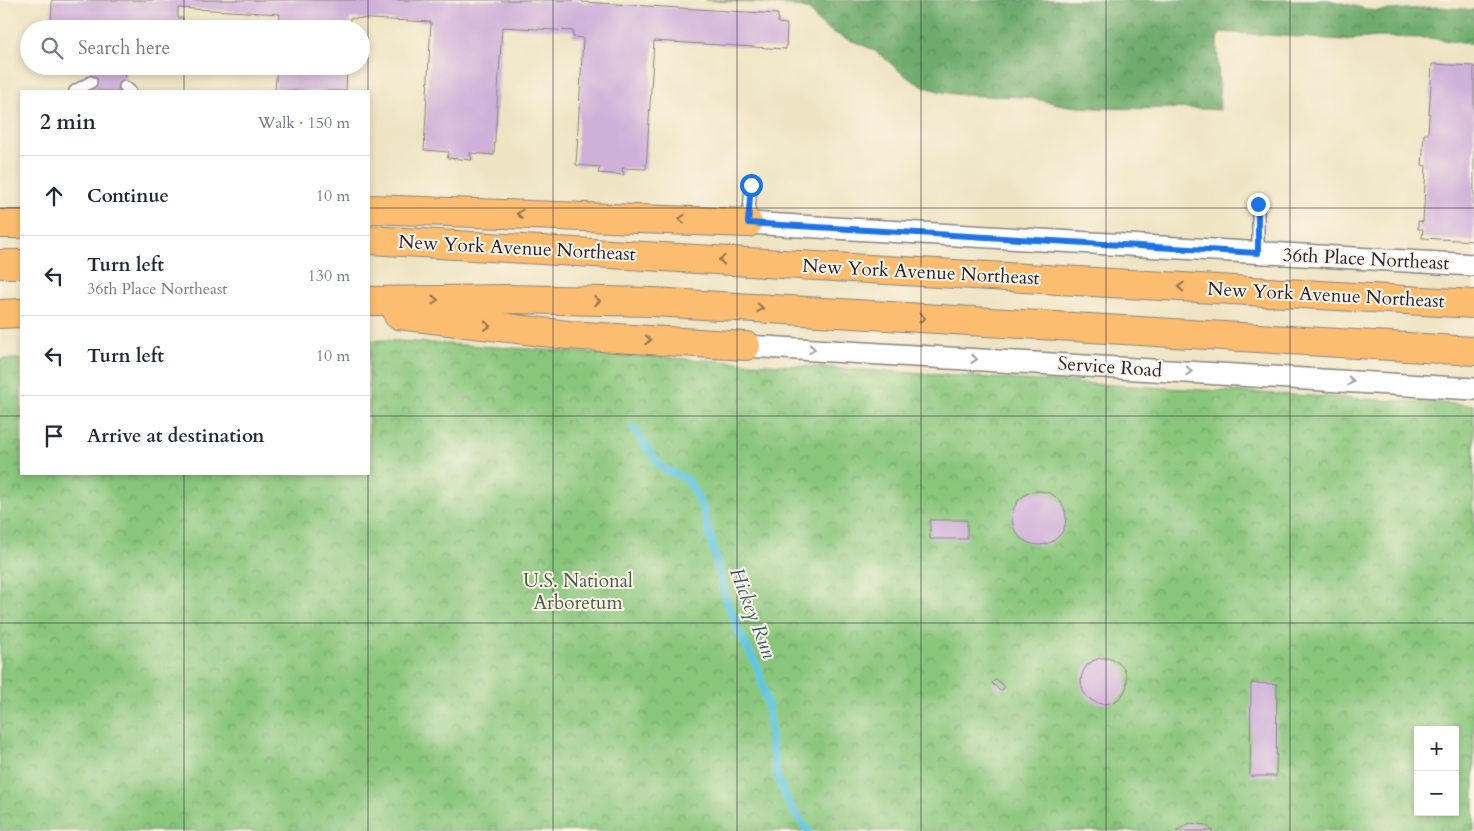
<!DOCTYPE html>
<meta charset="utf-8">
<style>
:root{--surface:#fff;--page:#f2f2f3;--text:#1f2937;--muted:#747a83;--line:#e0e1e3}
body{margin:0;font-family:Cardo,serif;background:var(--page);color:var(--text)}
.controls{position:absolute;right:15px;bottom:15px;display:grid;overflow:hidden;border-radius:0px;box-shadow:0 2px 8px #0003}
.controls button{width:45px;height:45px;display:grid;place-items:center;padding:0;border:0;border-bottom:1px solid var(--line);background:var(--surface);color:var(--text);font:25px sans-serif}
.stop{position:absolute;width:15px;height:15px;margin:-11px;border:4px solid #1a73e8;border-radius:50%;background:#fff}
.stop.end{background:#1a73e8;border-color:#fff;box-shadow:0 1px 5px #0008}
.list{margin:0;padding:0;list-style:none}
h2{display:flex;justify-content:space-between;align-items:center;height:65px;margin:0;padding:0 20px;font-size:21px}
h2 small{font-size:16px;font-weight:400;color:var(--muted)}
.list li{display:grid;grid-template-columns:32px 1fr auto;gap:15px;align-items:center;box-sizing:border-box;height:80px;padding:0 20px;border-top:1px solid var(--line)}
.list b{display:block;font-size:19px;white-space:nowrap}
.list p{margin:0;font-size:16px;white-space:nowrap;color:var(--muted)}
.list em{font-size:16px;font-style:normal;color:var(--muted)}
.icon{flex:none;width:28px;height:28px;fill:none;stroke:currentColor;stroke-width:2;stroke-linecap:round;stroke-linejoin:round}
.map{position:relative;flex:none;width:1474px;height:831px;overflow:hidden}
.search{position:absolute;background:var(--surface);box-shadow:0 2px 8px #0003;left:20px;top:20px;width:350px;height:55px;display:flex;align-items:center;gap:12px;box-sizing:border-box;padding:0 18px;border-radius:28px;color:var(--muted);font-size:19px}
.panel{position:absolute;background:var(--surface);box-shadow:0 2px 8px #0003;left:20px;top:90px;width:350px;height:385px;border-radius:0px}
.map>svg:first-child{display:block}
</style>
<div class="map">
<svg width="1474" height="831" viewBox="0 0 1474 831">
<defs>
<pattern id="forest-crowns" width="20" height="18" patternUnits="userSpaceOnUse" patternTransform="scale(1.25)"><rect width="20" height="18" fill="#6eab6c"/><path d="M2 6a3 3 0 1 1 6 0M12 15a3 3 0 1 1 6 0" fill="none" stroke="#5a8b5a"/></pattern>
<pattern id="park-crowns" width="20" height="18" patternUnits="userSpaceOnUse" patternTransform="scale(1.25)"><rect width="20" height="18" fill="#89c67c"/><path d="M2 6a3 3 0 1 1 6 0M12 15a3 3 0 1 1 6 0" fill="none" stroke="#70a067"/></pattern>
</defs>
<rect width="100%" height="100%" fill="#fcf5e5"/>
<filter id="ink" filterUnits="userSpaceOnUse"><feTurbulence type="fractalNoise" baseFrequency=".02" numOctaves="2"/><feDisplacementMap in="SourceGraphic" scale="10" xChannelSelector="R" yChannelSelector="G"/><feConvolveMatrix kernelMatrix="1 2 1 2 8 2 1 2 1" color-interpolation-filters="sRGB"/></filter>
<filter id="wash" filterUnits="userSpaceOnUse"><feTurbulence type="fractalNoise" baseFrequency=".0096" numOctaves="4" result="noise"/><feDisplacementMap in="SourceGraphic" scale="20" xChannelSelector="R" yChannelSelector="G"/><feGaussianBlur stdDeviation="1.12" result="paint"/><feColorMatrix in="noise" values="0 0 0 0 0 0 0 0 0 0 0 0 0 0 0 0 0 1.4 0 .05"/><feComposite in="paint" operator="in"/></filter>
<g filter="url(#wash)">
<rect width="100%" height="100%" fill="#eee4c4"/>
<path fill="url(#forest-crowns)" stroke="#486654" d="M 705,0 L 1329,0 L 1375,11 L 1438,7 L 1474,10 L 1474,45 L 1430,38 L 1377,37 L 1344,40 L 1221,32 L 1218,36 L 1217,42 L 1220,110 C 1173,106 1126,111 1079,107 C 1060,106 1041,99 1023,97 C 989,95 953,99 921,85 C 900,76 888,57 869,48 C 848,38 820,32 810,10 L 790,5 Z"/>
<path fill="url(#park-crowns)" stroke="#56745c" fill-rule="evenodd" d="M 384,340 L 1023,380 L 1474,405 L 1474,831 L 0,831 L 0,359 L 21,359 L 21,474 L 369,474 L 369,341 ZM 1418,730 L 1455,730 L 1455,812 L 1418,812 Z"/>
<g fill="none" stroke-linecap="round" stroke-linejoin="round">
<path stroke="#63c6e1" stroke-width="8" d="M 633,428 L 661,467 L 688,480 L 703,509 L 726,599 L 739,632 L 758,668 L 768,707 L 772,750 L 779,781 L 789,804 L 808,831"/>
</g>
<g id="blocks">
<path fill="#cfb0d9" d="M 52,0 L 582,0 L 582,2 L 778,14 L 778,23 L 787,24 L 786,49 L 654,41 L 646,169 L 622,168 L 624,175 L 598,173 L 600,167 L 576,165 L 583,38 L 573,37 L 573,31 L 502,27 L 494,155 L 470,153 L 472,160 L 447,158 L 449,152 L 424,150 L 431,22 L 350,18 L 349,29 L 279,29 L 280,14 L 178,8 L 178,18 L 183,18 L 182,29 L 51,29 Z
M 1432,64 L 1474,66 L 1474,241 L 1422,238 L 1423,229 L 1418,229 L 1418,221 L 1423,222 L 1426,166 L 1422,165 L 1424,134 L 1428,134 Z
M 92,66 L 126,66 L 125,91 L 90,91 Z
M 277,66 L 347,66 L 346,91 L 275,91 Z
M1012 518a27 27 0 1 1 54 0a27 27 0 1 1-54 0Z
M 930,520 L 967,520 L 967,539 L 930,539 Z
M1081 681a23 23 0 1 1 46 0a23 23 0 1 1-46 0Z
M 996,679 L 1005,687 L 1000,691 L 992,683 Z
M 1251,683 L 1277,684 L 1276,776 L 1250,776 Z
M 1190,823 L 1206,825 L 1213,831 L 1176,831 Z"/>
</g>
</g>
<g filter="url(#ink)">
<use href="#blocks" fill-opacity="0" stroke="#888380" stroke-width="1"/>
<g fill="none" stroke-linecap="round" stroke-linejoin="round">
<defs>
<path id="lane" d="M 125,87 L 130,91
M 75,91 L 91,82
M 748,223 L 751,185
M 1258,253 L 1258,204"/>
<path id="street" d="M 748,223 L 1474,265
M 746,346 L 1474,389"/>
<path id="highway" d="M 369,209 L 748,223
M 0,224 L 21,224
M 369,240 L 1474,304
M 0,264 L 21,264
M 369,301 L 505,299 L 653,302 L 1474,351
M 0,314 L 21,313
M 398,315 L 568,335 L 746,346"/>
</defs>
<use href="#lane" stroke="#888380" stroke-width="14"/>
<use href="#street" stroke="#888380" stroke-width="24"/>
<use href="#highway" stroke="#888380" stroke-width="30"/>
<use href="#lane" stroke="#fff" stroke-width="11"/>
<use href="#street" stroke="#fff" stroke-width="21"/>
<use href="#highway" stroke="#fcbd6f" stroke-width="28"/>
</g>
<defs><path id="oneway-chevron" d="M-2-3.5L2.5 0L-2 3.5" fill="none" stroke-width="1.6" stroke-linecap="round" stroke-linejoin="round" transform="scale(1.25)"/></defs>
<g stroke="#8f7055">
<use href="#oneway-chevron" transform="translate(520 214) rotate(-178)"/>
<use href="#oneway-chevron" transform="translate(682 219) rotate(-177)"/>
<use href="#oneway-chevron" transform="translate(722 260) rotate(-177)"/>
<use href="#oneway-chevron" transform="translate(1181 287) rotate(-177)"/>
<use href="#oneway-chevron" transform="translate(435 300) rotate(-1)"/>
<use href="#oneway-chevron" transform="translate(597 301) rotate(1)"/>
<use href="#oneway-chevron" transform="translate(760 308) rotate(3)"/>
<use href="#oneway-chevron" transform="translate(922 318) rotate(3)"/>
<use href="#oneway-chevron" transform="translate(487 326) rotate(7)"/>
<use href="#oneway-chevron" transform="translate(648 340) rotate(3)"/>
</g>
<g stroke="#9c9ca7">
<use href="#oneway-chevron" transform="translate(812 349) rotate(3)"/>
<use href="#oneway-chevron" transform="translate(974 359) rotate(3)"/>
<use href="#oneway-chevron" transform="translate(1189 371) rotate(3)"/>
<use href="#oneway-chevron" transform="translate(1351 381) rotate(4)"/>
</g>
</g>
<g fill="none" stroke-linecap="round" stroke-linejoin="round" filter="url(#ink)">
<path stroke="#1a73e8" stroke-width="6" d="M 751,185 L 748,223 L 1258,253 L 1258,204"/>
</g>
<path fill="none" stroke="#22223b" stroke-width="1" stroke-opacity="0.55" d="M 184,0 L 184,29M 368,0 L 368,91M 553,0 L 553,831M 737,0 L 737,831M 921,0 L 921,831M 1106,0 L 1106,831M 1290,0 L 1290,831M 184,66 L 184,91M 0,208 L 21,208M 369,208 L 1474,208M 0,416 L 21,416M 369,416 L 1474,416M 184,474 L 184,831M 368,474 L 368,831M 0,623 L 1474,623"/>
<g text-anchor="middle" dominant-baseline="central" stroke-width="4" stroke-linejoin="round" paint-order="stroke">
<g font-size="19" fill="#22223b" stroke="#fcf5e5">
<text transform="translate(517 248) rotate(3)">New York Avenue Northeast</text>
<text transform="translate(1366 259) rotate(3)">36th Place Northeast</text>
<text transform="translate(921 272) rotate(3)">New York Avenue Northeast</text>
<text transform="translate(1326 295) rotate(3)">New York Avenue Northeast</text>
<text transform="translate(1110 367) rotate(4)">Service Road</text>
</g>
<g font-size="19" fill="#465b52" stroke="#fcf5e5">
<text x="578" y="581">U.S. National<tspan x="578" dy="22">Arboretum</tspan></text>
</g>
<g font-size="20" font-style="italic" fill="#395b75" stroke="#fcf5e5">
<text transform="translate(753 613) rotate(69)">Hickey Run</text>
</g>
</g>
</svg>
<div class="controls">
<button>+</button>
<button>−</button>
</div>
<div class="stop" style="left:751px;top:185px"></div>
<div class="stop end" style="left:1258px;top:204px"></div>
<div class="search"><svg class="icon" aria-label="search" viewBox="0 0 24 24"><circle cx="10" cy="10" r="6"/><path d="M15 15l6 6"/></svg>Search here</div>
<section class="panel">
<h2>2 min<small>Walk · 150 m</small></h2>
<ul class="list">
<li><svg class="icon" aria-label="ahead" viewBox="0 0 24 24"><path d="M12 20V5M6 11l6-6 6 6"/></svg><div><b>Continue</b></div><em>10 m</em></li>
<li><svg class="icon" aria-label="left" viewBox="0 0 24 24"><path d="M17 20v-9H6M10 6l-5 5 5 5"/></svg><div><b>Turn left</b><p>36th Place Northeast</p></div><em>130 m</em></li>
<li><svg class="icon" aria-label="left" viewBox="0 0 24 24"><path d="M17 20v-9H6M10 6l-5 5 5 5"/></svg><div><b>Turn left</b></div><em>10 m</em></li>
<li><svg class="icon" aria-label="arrive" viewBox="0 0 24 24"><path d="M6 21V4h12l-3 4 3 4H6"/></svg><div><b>Arrive at destination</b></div></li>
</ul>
</section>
</div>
